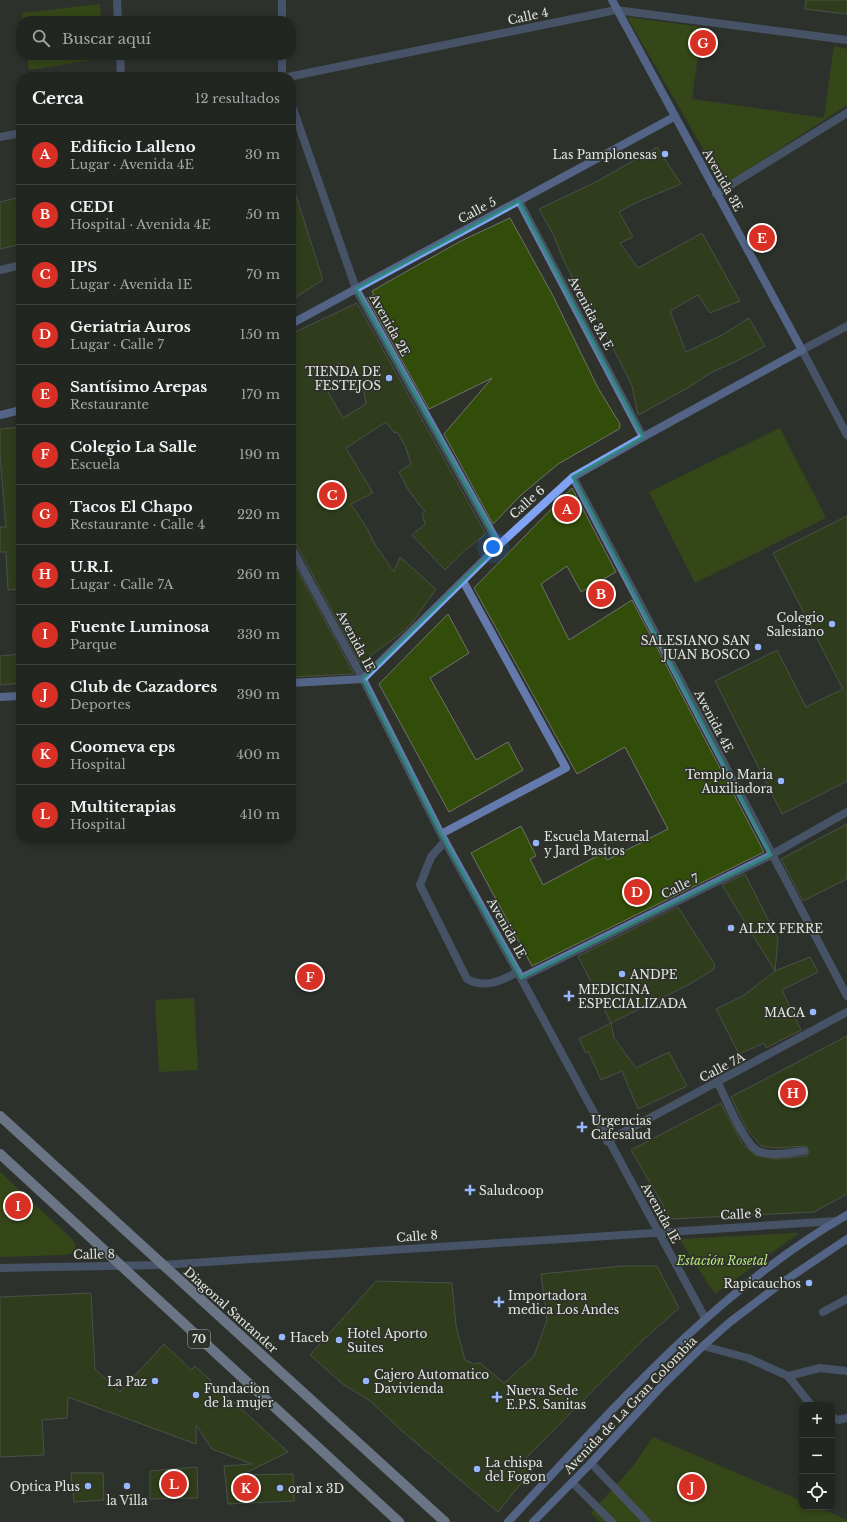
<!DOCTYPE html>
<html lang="es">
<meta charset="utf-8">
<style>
:root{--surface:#222620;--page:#2a2e29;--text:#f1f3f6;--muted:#a2a5a5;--line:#3f433e;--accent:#d93025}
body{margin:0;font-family:"Libre Baskerville",serif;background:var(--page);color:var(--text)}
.controls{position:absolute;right:12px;bottom:12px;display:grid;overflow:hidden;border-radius:8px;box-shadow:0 2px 6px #0003}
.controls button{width:36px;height:36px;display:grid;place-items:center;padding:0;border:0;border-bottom:1px solid var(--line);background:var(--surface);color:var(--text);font:20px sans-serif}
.you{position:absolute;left:493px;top:547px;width:14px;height:14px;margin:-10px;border:3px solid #fff;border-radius:50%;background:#1a73e8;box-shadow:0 0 0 6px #1a73e833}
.badge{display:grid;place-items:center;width:26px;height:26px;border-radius:50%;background:var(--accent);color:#fff;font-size:13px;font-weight:700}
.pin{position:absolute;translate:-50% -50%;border:2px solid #fff;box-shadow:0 1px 4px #0006}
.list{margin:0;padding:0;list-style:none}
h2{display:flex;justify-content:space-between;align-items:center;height:52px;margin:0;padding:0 16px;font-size:17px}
h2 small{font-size:13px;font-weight:400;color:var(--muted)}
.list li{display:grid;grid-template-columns:26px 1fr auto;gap:12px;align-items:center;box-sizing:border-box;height:60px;padding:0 16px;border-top:1px solid var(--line)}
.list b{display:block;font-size:15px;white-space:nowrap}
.list p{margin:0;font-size:13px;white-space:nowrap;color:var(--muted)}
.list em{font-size:13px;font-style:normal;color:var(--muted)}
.icon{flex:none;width:22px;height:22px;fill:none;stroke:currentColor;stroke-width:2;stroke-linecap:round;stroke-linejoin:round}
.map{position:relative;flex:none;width:847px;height:1522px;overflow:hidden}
.search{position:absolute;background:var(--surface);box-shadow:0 2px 6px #0003;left:16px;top:16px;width:280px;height:44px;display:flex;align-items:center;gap:10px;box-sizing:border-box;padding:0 14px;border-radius:16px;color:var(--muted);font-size:15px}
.panel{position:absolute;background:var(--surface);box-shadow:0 2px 6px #0003;left:16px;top:72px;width:280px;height:772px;border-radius:16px}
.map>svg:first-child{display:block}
</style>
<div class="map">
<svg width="847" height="1522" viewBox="0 0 847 1522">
<rect width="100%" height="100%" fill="#2e322b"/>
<path fill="#3e6100" d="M 100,4 L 101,21 L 23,21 L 22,13 Z
M 627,17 L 702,27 L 692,99 L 824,118 L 834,46 L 847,49 L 847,105 L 724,185 Z
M 27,55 L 104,55 L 104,58 L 29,70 Z
M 780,428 L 826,518 L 695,583 L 649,492 Z
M 194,998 L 198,1070 L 159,1072 L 155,1000 Z
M 0,1172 L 72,1239 L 76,1245 L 73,1253 L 64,1255 L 0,1257 Z
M 799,1233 L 715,1294 L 679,1239 Z
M 653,1437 L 802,1501 L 802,1507 L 817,1507 L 847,1520 L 847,1522 L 600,1522 L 591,1513 L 633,1466 Z"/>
<path fill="#324d09" stroke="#6f736b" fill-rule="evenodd" d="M 806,0 L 847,0 L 847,14 L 805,9 Z
M 657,147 L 681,184 L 635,203 L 619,212 L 633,237 L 620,243 L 638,268 L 702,233 L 740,301 L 710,313 L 698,295 L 670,311 L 686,352 L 722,335 L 749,318 L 765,346 L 735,362 L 712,372 L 686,389 L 638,415 L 632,386 L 627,375 L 597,318 L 585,302 L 563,259 L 554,236 L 539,209 L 598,181 Z
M 291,186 L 293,186 L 323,280 L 291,300 Z
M 21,197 L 21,244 L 0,249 L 0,202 Z
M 510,218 L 552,294 L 598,388 L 620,424 L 619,429 L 558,464 L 521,495 L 493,524 L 444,434 L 492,378 L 429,409 L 367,298 L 374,295 L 372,291 L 402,274 L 461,241 Z
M 357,303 L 486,534 L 464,551 L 445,570 L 412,535 L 425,524 L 422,514 L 425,512 L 409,491 L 399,472 L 411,464 L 405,445 L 397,432 L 394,433 L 386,422 L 346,448 L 373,493 L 351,504 L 368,530 L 374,543 L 394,572 L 400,557 L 436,589 L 412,623 L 403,632 L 360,663 L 296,544 L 291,542 L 291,334 ZM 340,363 L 363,387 L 366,404 L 343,418 L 319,376 Z
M 21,427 L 21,589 L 8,590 L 6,552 L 0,552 L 0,527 L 6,527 L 0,455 L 0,429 Z
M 572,488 L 616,572 L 581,592 L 567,566 L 541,584 L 569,640 L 632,600 L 764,852 L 532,966 L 471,853 L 521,826 L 536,856 L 530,859 L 543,885 L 603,853 L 607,860 L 668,829 L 625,747 L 577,774 L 474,588 Z
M 847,516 L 847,781 L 782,814 L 715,681 L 777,650 L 806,707 L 843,689 L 773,553 Z
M 291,558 L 354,674 L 291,677 Z
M 448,614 L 469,653 L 430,678 L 476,760 L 508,742 L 523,770 L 449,812 L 379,684 Z
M 21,654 L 21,683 L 0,685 L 0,656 Z
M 847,824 L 847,879 L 803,901 L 781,859 Z
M 745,874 L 778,939 L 775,971 L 722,885 Z
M 678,907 L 715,965 L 713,970 L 686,986 L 611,1023 L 578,956 Z
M 810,957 L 818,972 L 782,990 L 801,1030 L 766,1048 L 764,1043 L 739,1054 L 716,1009 L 743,996 L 775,971 Z
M 611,1023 L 614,1038 L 636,1068 L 669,1052 L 687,1086 L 638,1109 L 622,1071 L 601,1080 L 588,1051 L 586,1053 L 579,1039 Z
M 847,1036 L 847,1194 L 814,1212 L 671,1219 L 631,1150 L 721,1103 L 742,1143 L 755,1155 L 775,1159 L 807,1156 L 809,1151 L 806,1146 L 775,1148 L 761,1146 L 746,1128 L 731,1097 Z
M 622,1266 L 657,1266 L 679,1308 L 644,1339 L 526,1458 L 535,1466 L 498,1512 L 401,1430 L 369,1400 L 344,1385 L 310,1355 L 376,1281 L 452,1283 L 456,1326 L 465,1360 L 474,1364 L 480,1363 L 504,1383 L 534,1356 L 547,1320 L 541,1274 Z
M 91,1293 L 95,1369 L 120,1392 L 164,1344 L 191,1370 L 195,1366 L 288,1452 L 241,1475 L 293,1474 L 294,1501 L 228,1504 L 224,1466 L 252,1464 L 212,1449 L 196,1425 L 196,1444 L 68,1397 L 67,1418 L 42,1420 L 44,1455 L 0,1457 L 0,1297 Z
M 197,1467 L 198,1498 L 150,1499 L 150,1471 Z
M 71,1473 L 103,1473 L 104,1500 L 74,1502 Z"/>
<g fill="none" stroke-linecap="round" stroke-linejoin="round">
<path stroke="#647aac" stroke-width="8" d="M 445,841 L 431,857 L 420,885 L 467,979 C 485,989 501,981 518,972
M 718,1083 C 726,1099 744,1144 758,1151 C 771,1157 791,1152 804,1151
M 823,1312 L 847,1299
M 703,1346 L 748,1358 L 788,1376 L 811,1405
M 788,1376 L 820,1368 L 847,1371
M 832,1417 L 838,1420 L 847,1418
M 591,1463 L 647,1522
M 572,1482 L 612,1522"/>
<path stroke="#647aac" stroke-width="8" d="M 117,0 L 118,21
M 282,0 L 282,21
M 120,55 L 121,77
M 282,55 L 282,77
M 288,77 L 616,10 L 847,40
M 291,103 L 356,289 L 499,545
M 0,137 L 21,133
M 716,194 L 847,113
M 519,201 L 643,437
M 0,270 L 21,265
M 847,326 L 802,350 L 847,435
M 573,477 L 847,996
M 291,547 L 363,679 L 441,834 L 521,978 L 705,1318
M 441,834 L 566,768 L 463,581
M 521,978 L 771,855 L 847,812
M 607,1141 L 847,1012
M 0,1268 L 162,1265 L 836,1221"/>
<path stroke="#80a3f3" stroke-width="8" d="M 291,324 L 674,117
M 0,415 L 21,410
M 291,683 L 363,679 L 499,545 L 573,477 L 643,437 L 802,350 L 612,0
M 0,697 L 21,696
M 508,1522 C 612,1410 713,1292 847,1215
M 533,1522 L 591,1463 L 660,1388 L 703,1346 L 730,1322 L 780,1284 L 847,1239"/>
<path stroke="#b2c6ef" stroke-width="10" d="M 0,1116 L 445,1522
M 0,1154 L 399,1522"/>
</g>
<path d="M0 0H847V1522H0ZM 519,201 L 643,437 L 573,477 L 771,855 L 521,978 L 441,834 L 363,679 L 499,545 L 356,289 Z" fill="#2e322b" fill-opacity=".55" fill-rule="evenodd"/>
<path fill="none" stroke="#2f877f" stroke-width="3" stroke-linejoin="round" d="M 519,201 L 643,437 L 573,477 L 771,855 L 521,978 L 441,834 L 363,679 L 499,545 L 356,289 Z"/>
<g fill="#96b6fd" stroke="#2e322b" stroke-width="1.5">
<circle cx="665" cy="154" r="4"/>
<circle cx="389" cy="378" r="4"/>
<circle cx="832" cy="624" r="4"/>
<circle cx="758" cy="647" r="4"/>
<circle cx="781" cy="781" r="4"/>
<circle cx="536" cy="843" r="4"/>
<circle cx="731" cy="928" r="4"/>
<circle cx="622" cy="974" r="4"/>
<path d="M567 990h4v4h4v4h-4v4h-4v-4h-4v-4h4z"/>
<circle cx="813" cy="1012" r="4"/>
<path d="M580 1121h4v4h4v4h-4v4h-4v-4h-4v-4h4z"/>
<path d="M468 1184h4v4h4v4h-4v4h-4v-4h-4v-4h4z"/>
<circle cx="809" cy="1283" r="4"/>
<path d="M497 1296h4v4h4v4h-4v4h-4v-4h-4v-4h4z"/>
<circle cx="282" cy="1337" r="4"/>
<circle cx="339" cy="1340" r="4"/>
<circle cx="155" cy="1381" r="4"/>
<circle cx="366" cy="1381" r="4"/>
<circle cx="196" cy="1395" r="4"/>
<path d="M495 1391h4v4h4v4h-4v4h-4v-4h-4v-4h4z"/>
<circle cx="477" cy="1469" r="4"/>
<circle cx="88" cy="1486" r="4"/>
<circle cx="127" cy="1486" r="4"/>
<circle cx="280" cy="1488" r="4"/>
</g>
<g text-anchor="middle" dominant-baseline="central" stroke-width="3.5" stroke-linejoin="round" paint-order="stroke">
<rect fill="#2e322b" stroke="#adb0ab" stroke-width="1" x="188" y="1330" width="22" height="18" rx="3"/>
<g font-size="11" font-weight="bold" fill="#e4e6e2">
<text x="199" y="1339">70</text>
</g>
<g font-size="12" fill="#e4e6e2" stroke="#2e322b">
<text transform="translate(528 16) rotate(-12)">Calle 4</text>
<text transform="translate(723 180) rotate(61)">Avenida 3E</text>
<text transform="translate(477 210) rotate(-28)">Calle 5</text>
<text transform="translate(591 313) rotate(62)">Avenida 3A E</text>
<text transform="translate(390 325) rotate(61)">Avenida 2E</text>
<text transform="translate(527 502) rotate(-42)">Calle 6</text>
<text transform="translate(356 641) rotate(62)">Avenida 1E</text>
<text transform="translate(714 721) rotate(62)">Avenida 4E</text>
<text transform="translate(680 886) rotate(-26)">Calle 7</text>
<text transform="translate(507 928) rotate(61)">Avenida 1E</text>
<text transform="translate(722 1067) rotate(-28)">Calle 7A</text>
<text transform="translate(661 1213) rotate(61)">Avenida 1E</text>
<text transform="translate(741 1214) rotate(-3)">Calle 8</text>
<text transform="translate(417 1236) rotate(-4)">Calle 8</text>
<text transform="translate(94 1254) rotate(-1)">Calle 8</text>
<text transform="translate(231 1310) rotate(42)">Diagonal Santander</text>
<text transform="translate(630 1405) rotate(-46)">Avenida de La Gran Colombia</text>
</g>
<g font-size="12" fill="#e4e6e2" stroke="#2e322b" text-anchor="start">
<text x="657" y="154" text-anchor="end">Las Pamplonesas</text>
<text x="381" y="371" text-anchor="end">TIENDA DE<tspan x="381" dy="14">FESTEJOS</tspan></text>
<text x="824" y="617" text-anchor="end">Colegio<tspan x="824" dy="14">Salesiano</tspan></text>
<text x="750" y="640" text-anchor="end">SALESIANO SAN<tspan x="750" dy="14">JUAN BOSCO</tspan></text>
<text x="773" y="774" text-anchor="end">Templo Maria<tspan x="773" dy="14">Auxiliadora</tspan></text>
<text x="544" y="836">Escuela Maternal<tspan x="544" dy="14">y Jard Pasitos</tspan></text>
<text x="739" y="928">ALEX FERRE</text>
<text x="630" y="974">ANDPE</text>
<text x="578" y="989">MEDICINA<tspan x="578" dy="14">ESPECIALIZADA</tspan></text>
<text x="805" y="1012" text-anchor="end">MACA</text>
<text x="591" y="1120">Urgencias<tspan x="591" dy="14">Cafesalud</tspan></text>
<text x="479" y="1190">Saludcoop</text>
<text x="801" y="1283" text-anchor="end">Rapicauchos</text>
<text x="508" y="1295">Importadora<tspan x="508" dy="14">medica Los Andes</tspan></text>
<text x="347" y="1333">Hotel Aporto<tspan x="347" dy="14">Suites</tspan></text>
<text x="290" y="1337">Haceb</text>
<text x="374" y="1374">Cajero Automatico<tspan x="374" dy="14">Davivienda</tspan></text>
<text x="147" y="1381" text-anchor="end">La Paz</text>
<text x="204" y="1388">Fundacion<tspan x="204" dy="14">de la mujer</tspan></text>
<text x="506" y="1390">Nueva Sede<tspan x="506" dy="14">E.P.S. Sanitas</tspan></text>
<text x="485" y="1462">La chispa<tspan x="485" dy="14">del Fogon</tspan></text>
<text x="80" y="1486" text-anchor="end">Optica Plus</text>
<text x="288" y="1488">oral x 3D</text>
<text x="127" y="1500" text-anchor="middle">la Villa</text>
</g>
<g font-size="12" font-style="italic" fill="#b7eb7b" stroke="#2e322b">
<text x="722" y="1260">Estación Rosetal</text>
</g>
</g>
</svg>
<div class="controls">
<button>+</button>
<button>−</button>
<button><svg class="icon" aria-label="locate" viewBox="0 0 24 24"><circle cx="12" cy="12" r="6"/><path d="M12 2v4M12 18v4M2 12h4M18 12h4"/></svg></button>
</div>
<div class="you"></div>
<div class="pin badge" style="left:567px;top:509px">A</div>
<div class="pin badge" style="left:601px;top:594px">B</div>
<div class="pin badge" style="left:332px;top:495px">C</div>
<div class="pin badge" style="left:637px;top:892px">D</div>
<div class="pin badge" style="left:762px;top:238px">E</div>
<div class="pin badge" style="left:310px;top:977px">F</div>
<div class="pin badge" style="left:703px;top:43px">G</div>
<div class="pin badge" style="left:793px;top:1093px">H</div>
<div class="pin badge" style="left:18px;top:1206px">I</div>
<div class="pin badge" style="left:692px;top:1487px">J</div>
<div class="pin badge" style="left:246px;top:1488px">K</div>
<div class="pin badge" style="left:174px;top:1484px">L</div>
<div class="search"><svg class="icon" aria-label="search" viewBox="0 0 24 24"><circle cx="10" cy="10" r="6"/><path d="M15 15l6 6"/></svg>Buscar aquí</div>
<section class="panel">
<h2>Cerca<small>12 resultados</small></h2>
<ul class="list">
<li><span class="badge">A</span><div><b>Edificio Lalleno</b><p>Lugar · Avenida 4E</p></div><em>30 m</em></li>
<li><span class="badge">B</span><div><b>CEDI</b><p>Hospital · Avenida 4E</p></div><em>50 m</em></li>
<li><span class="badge">C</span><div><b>IPS</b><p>Lugar · Avenida 1E</p></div><em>70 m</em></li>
<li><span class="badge">D</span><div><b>Geriatria Auros</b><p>Lugar · Calle 7</p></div><em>150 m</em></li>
<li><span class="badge">E</span><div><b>Santísimo Arepas</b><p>Restaurante</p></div><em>170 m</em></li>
<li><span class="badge">F</span><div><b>Colegio La Salle</b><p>Escuela</p></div><em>190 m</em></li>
<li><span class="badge">G</span><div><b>Tacos El Chapo</b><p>Restaurante · Calle 4</p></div><em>220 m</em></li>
<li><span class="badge">H</span><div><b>U.R.I.</b><p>Lugar · Calle 7A</p></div><em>260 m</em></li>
<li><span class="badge">I</span><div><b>Fuente Luminosa</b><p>Parque</p></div><em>330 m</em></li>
<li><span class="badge">J</span><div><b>Club de Cazadores</b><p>Deportes</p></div><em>390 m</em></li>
<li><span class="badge">K</span><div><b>Coomeva eps</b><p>Hospital</p></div><em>400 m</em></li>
<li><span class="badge">L</span><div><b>Multiterapias</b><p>Hospital</p></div><em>410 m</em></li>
</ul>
</section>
</div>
